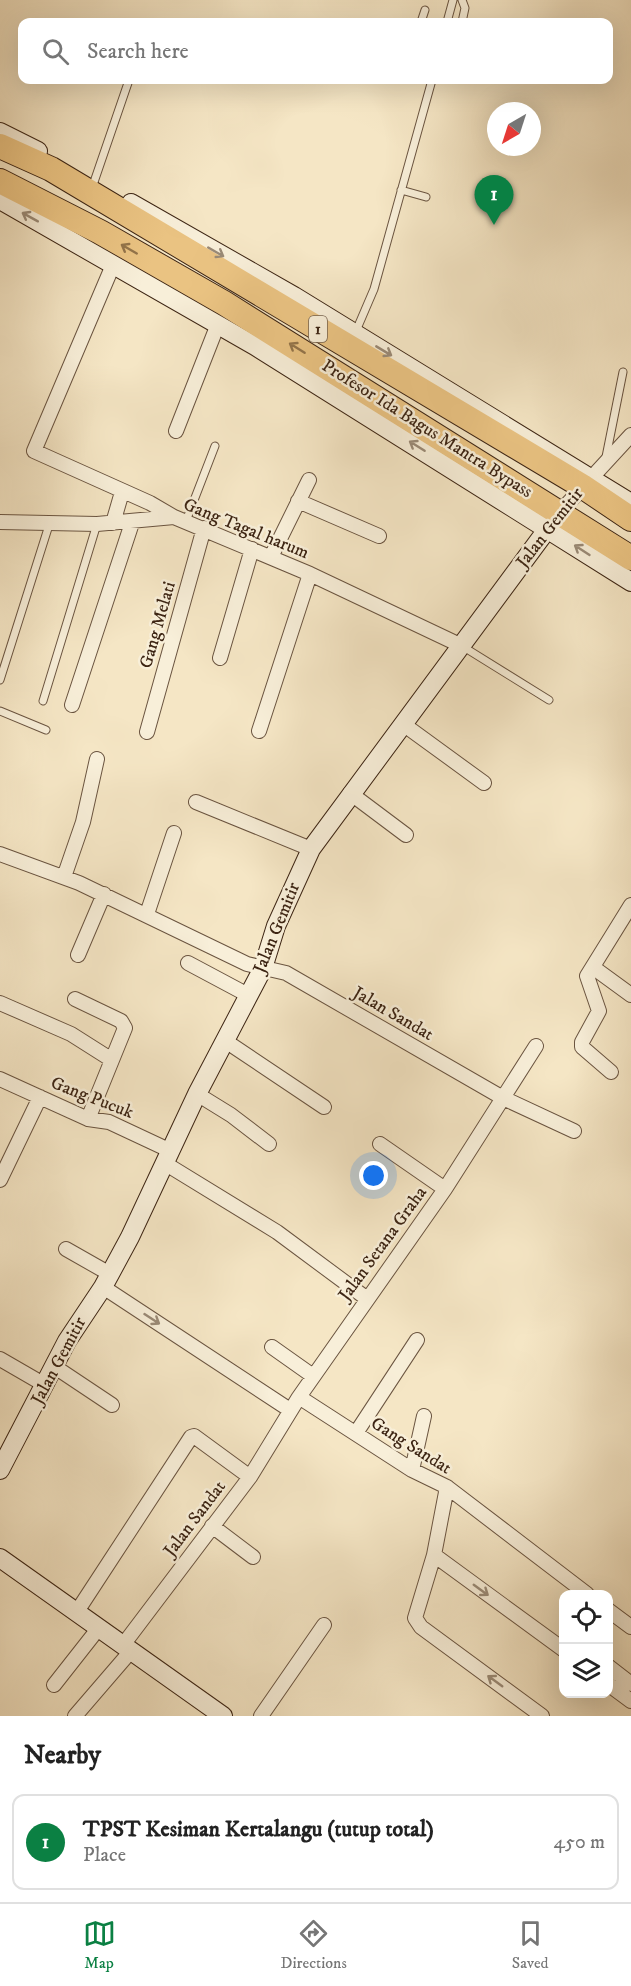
<!DOCTYPE html>
<style>
:root{--surface:#fff;--page:#f2f2f2;--text:#222;--muted:#767676;--line:#e0e0e0;--accent:#0b8043}
body{margin:0;font-family:"IM FELL DW Pica",serif;background:var(--page);color:var(--text)}
.controls{position:absolute;right:18px;bottom:18px;display:grid;overflow:hidden;border-radius:12px;box-shadow:0 6px 24px #0002}
.controls button{width:54px;height:54px;display:grid;place-items:center;padding:0;border:0;border-bottom:2px solid var(--line);background:var(--surface);color:var(--text);font:30px sans-serif}
.compass{position:absolute;left:487px;top:102px;width:54px;height:54px;border-radius:50%;background:var(--surface);box-shadow:0 6px 24px #0002;rotate:219deg}
.you{position:absolute;left:374px;top:1176px;width:21px;height:21px;margin:-15px;border:4px solid #fff;border-radius:50%;background:#1a73e8;box-shadow:0 0 0 9px #1a73e833}
.badge{display:grid;place-items:center;width:39px;height:39px;border-radius:50%;background:var(--accent);color:#fff;font-size:20px;font-weight:700}
.pin{position:absolute;translate:-50% -50px;filter:drop-shadow(0 2px 3px #0008)}
.pin::after{content:'';position:absolute;top:32px;width:21px;height:18px;background:inherit;clip-path:polygon(0 0,100% 0,50% 100%)}
.list{margin:0;padding:0;list-style:none}
h2{display:flex;justify-content:space-between;align-items:center;height:78px;margin:0;padding:0 24px;font-size:26px}
h2 small{font-size:20px;font-weight:400;color:var(--muted)}
.list li{display:grid;grid-template-columns:39px 1fr auto;gap:18px;align-items:center;box-sizing:border-box;height:96px;margin:0 12px 12px;padding:0 12px;border:2px solid var(--line);border-radius:12px}
.list b{display:block;font-size:22px;white-space:nowrap}
.list p{margin:0;font-size:20px;white-space:nowrap;color:var(--muted)}
.list em{font-size:20px;font-style:normal;color:var(--muted)}
.icon{flex:none;width:33px;height:33px;fill:none;stroke:currentColor;stroke-width:2;stroke-linecap:round;stroke-linejoin:round}
.map{position:relative;flex:none;width:631px;height:1716px;overflow:hidden}
.search{position:absolute;background:var(--surface);box-shadow:0 6px 24px #0002;left:18px;right:18px;top:18px;height:66px;display:flex;align-items:center;gap:15px;box-sizing:border-box;padding:0 21px;border-radius:12px;color:var(--muted);font-size:22px}
.sheet{height:186px;background:var(--surface)}
nav{display:flex;justify-content:space-around;align-items:center;box-sizing:border-box;height:84px;border-top:2px solid var(--line);background:var(--surface);font-size:16px;color:var(--muted)}
nav a{display:grid;justify-items:center;gap:3px}
nav .on{color:var(--accent)}
.map>svg:first-child{display:block}
</style>
<div class="map">
<svg width="631" height="1716" viewBox="0 0 631 1716">
<rect width="100%" height="100%" fill="#f5e6c5"/>
<filter id="stains"><feTurbulence type="fractalNoise" baseFrequency=".00333" numOctaves="4"/><feColorMatrix values="0 0 0 0 .2 0 0 0 0 .09 0 0 0 0 .02 0 0 0 .5 -.17"/></filter>
<radialGradient id="worn" r=".72"><stop offset=".6" stop-color="#630" stop-opacity="0"/><stop offset="1" stop-color="#630" stop-opacity=".3"/></radialGradient>
<g fill="none" stroke-linecap="round" stroke-linejoin="round">
<defs>
<path id="lane" d="M 421,22 L 425,10
M 447,22 L 453,0
M 462,22 L 465,8 L 462,0
M 94,182 L 129,80
M 401,190 L 426,197
M 356,331 L 374,289 L 432,80
M 606,457 L 623,372
M 186,521 L 215,446
M 462,646 L 549,700
M 0,680 L 50,522
M 43,701 L 97,524
M 0,711 L 46,730"/>
<path id="street" d="M 113,265 L 34,451 L 150,503 L 174,517
M 176,431 L 218,324
M 298,501 L 379,536
M 560,512 L 631,435
M 0,522 L 97,524 L 174,517 L 310,574 L 462,646
M 113,523 L 122,492
M 271,557 L 309,480
M 220,658 L 252,549
M 72,705 L 132,523
M 403,724 L 484,783
M 259,731 L 310,574
M 147,732 L 204,528
M 350,793 L 406,835
M 196,802 L 311,849
M 0,854 L 79,883 L 247,964 L 286,973 L 503,1098 L 574,1131
M 64,877 L 83,822 L 97,759
M 147,914 L 174,833
M 78,955 L 104,894
M 188,963 L 248,995
M 594,968 L 631,995
M 75,999 L 121,1021 L 125,1028 L 88,1119
M 0,1003 L 71,1034 L 112,1060
M 224,1040 L 324,1107
M 611,1072 L 582,1047 L 582,1042 L 599,1011 L 587,976 L 631,905
M 0,1079 L 88,1119 L 109,1122 L 171,1151
M 197,1094 L 231,1115 L 269,1144
M 380,1144 L 445,1189
M 166,1164 L 277,1232 L 366,1298
M 0,1180 L 40,1097
M 66,1249 L 110,1274
M 103,1287 L 290,1410
M 272,1347 L 313,1376
M 0,1359 L 45,1385
M 55,1367 L 112,1405
M 299,1397 L 412,1470 L 447,1487 L 434,1555 L 415,1618 L 421,1627 L 542,1716
M 356,1433 L 417,1340
M 412,1470 L 424,1416
M 447,1487 L 587,1594
M 212,1526 L 253,1557
M 434,1555 L 564,1650
M 608,1610 L 631,1627
M 76,1613 L 191,1437 L 194,1436 L 250,1477
M 123,1645 L 250,1477 L 299,1397 L 445,1189 L 536,1046
M 608,1666 L 631,1684
M 608,1684 L 631,1701
M 54,1685 L 98,1629
M 75,1716 L 131,1651
M 261,1716 L 324,1625"/>
<path id="secondary" d="M 0,132 L 38,151
M 0,200 L 255,346 L 631,582
M 131,203 L 294,296 L 631,503
M 0,1470 L 67,1341 L 103,1287 L 130,1237 L 197,1094 L 263,968 L 276,926 L 311,849 L 560,512
M 0,1558 L 223,1716"/>
<path id="highway" d="M 0,146 L 51,169 L 582,486 L 631,519
M 0,181 L 100,232 L 224,303 L 631,558"/>
</defs>
<use href="#lane" stroke="#6a5440" stroke-width="9"/>
<use href="#street" stroke="#6a5440" stroke-width="16"/>
<use href="#secondary" stroke="#3c2413" stroke-width="20"/>
<use href="#highway" stroke="#3c2413" stroke-width="26"/>
<use href="#lane" stroke="#f8efd9" stroke-width="7"/>
<use href="#street" stroke="#f8efd9" stroke-width="14"/>
<use href="#secondary" stroke="#f8efd9" stroke-width="18"/>
<use href="#highway" stroke="#eac382" stroke-width="24"/>
</g>
<defs><path id="oneway-shaft" d="M-6 0H5M1.5-3L5.5 0L1.5 3" fill="none" stroke-width="1.6" stroke-linecap="round" stroke-linejoin="round" transform="scale(1.5)"/></defs>
<g stroke="#9a8a76">
<use href="#oneway-shaft" transform="translate(30 217) rotate(-151)"/>
<use href="#oneway-shaft" transform="translate(216 252) rotate(30)"/>
<use href="#oneway-shaft" transform="translate(384 351) rotate(31)"/>
<use href="#oneway-shaft" transform="translate(417 446) rotate(-148)"/>
<use href="#oneway-shaft" transform="translate(582 550) rotate(-147)"/>
<use href="#oneway-shaft" transform="translate(152 1319) rotate(33)"/>
<use href="#oneway-shaft" transform="translate(481 1590) rotate(36)"/>
<use href="#oneway-shaft" transform="translate(495 1681) rotate(-144)"/>
</g>
<g stroke="#93744a">
<use href="#oneway-shaft" transform="translate(129 249) rotate(-150)"/>
<use href="#oneway-shaft" transform="translate(297 348) rotate(-148)"/>
</g>
<g text-anchor="middle" dominant-baseline="central" stroke-width="5" stroke-linejoin="round" paint-order="stroke">
<rect fill="#f8efd9" stroke="#74614e" stroke-width="1.5" x="309" y="316" width="18" height="26" rx="4.5"/>
<g font-size="16" font-weight="bold" fill="#3c2413">
<text x="318" y="329">1</text>
</g>
<g font-size="18" fill="#3c2413" stroke="#f8efd9">
<text transform="translate(427 429) rotate(32)">Profesor Ida Bagus Mantra Bypass</text>
<text transform="translate(550 528) rotate(-52)">Jalan Gemitir</text>
<text transform="translate(246 529) rotate(22)">Gang Tagal harum</text>
<text transform="translate(158 625) rotate(-74)">Gang Melati</text>
<text transform="translate(277 928) rotate(-68)">Jalan Gemitir</text>
<text transform="translate(393 1014) rotate(30)">Jalan Sandat</text>
<text transform="translate(92 1098) rotate(21)">Gang Pucuk</text>
<text transform="translate(383 1244) rotate(-54)">Jalan Setana Graha</text>
<text transform="translate(59 1361) rotate(-62)">Jalan Gemitir</text>
<text transform="translate(411 1446) rotate(32)">Gang Sandat</text>
<text transform="translate(195 1519) rotate(-53)">Jalan Sandat</text>
</g>
</g>
<rect width="100%" height="100%" filter="url(#stains)"/>
<rect width="100%" height="100%" fill="url(#worn)"/>
</svg>
<div class="controls">
<button><svg class="icon" aria-label="locate" viewBox="0 0 24 24"><circle cx="12" cy="12" r="6"/><path d="M12 2v4M12 18v4M2 12h4M18 12h4"/></svg></button>
<button><svg class="icon" aria-label="layers" viewBox="0 0 24 24"><path d="M12 4l9 5-9 5-9-5zM3 14l9 5 9-5"/></svg></button>
</div>
<svg class="compass" viewBox="-18 -18 36 36"><path d="M0-13l5 13h-10z" fill="#e53935"/><path d="M0 13l5-13h-10z" fill="#767676"/></svg>
<div class="you"></div>
<div class="pin badge" style="left:494px;top:225px">1</div>
<div class="search"><svg class="icon" aria-label="search" viewBox="0 0 24 24"><circle cx="10" cy="10" r="6"/><path d="M15 15l6 6"/></svg>Search here</div>
</div>
<section class="sheet">
<h2>Nearby<small></small></h2>
<ul class="list">
<li><span class="badge">1</span><div><b>TPST Kesiman Kertalangu (tutup total)</b><p>Place</p></div><em>450 m</em></li>
</ul>
</section>
<nav>
<a class="on"><svg class="icon" aria-label="map" viewBox="0 0 24 24"><path d="M3 6l6-2 6 2 6-2v14l-6 2-6-2-6 2zM9 4v14M15 6v14"/></svg>Map</a>
<a><svg class="icon" aria-label="directions" viewBox="0 0 24 24"><path d="M12 3l9 9-9 9-9-9zM9 14v-3h6M13 9l2 2-2 2"/></svg>Directions</a>
<a><svg class="icon" aria-label="saved" viewBox="0 0 24 24"><path d="M7 4h10v16l-5-4-5 4z"/></svg>Saved</a>
</nav>
